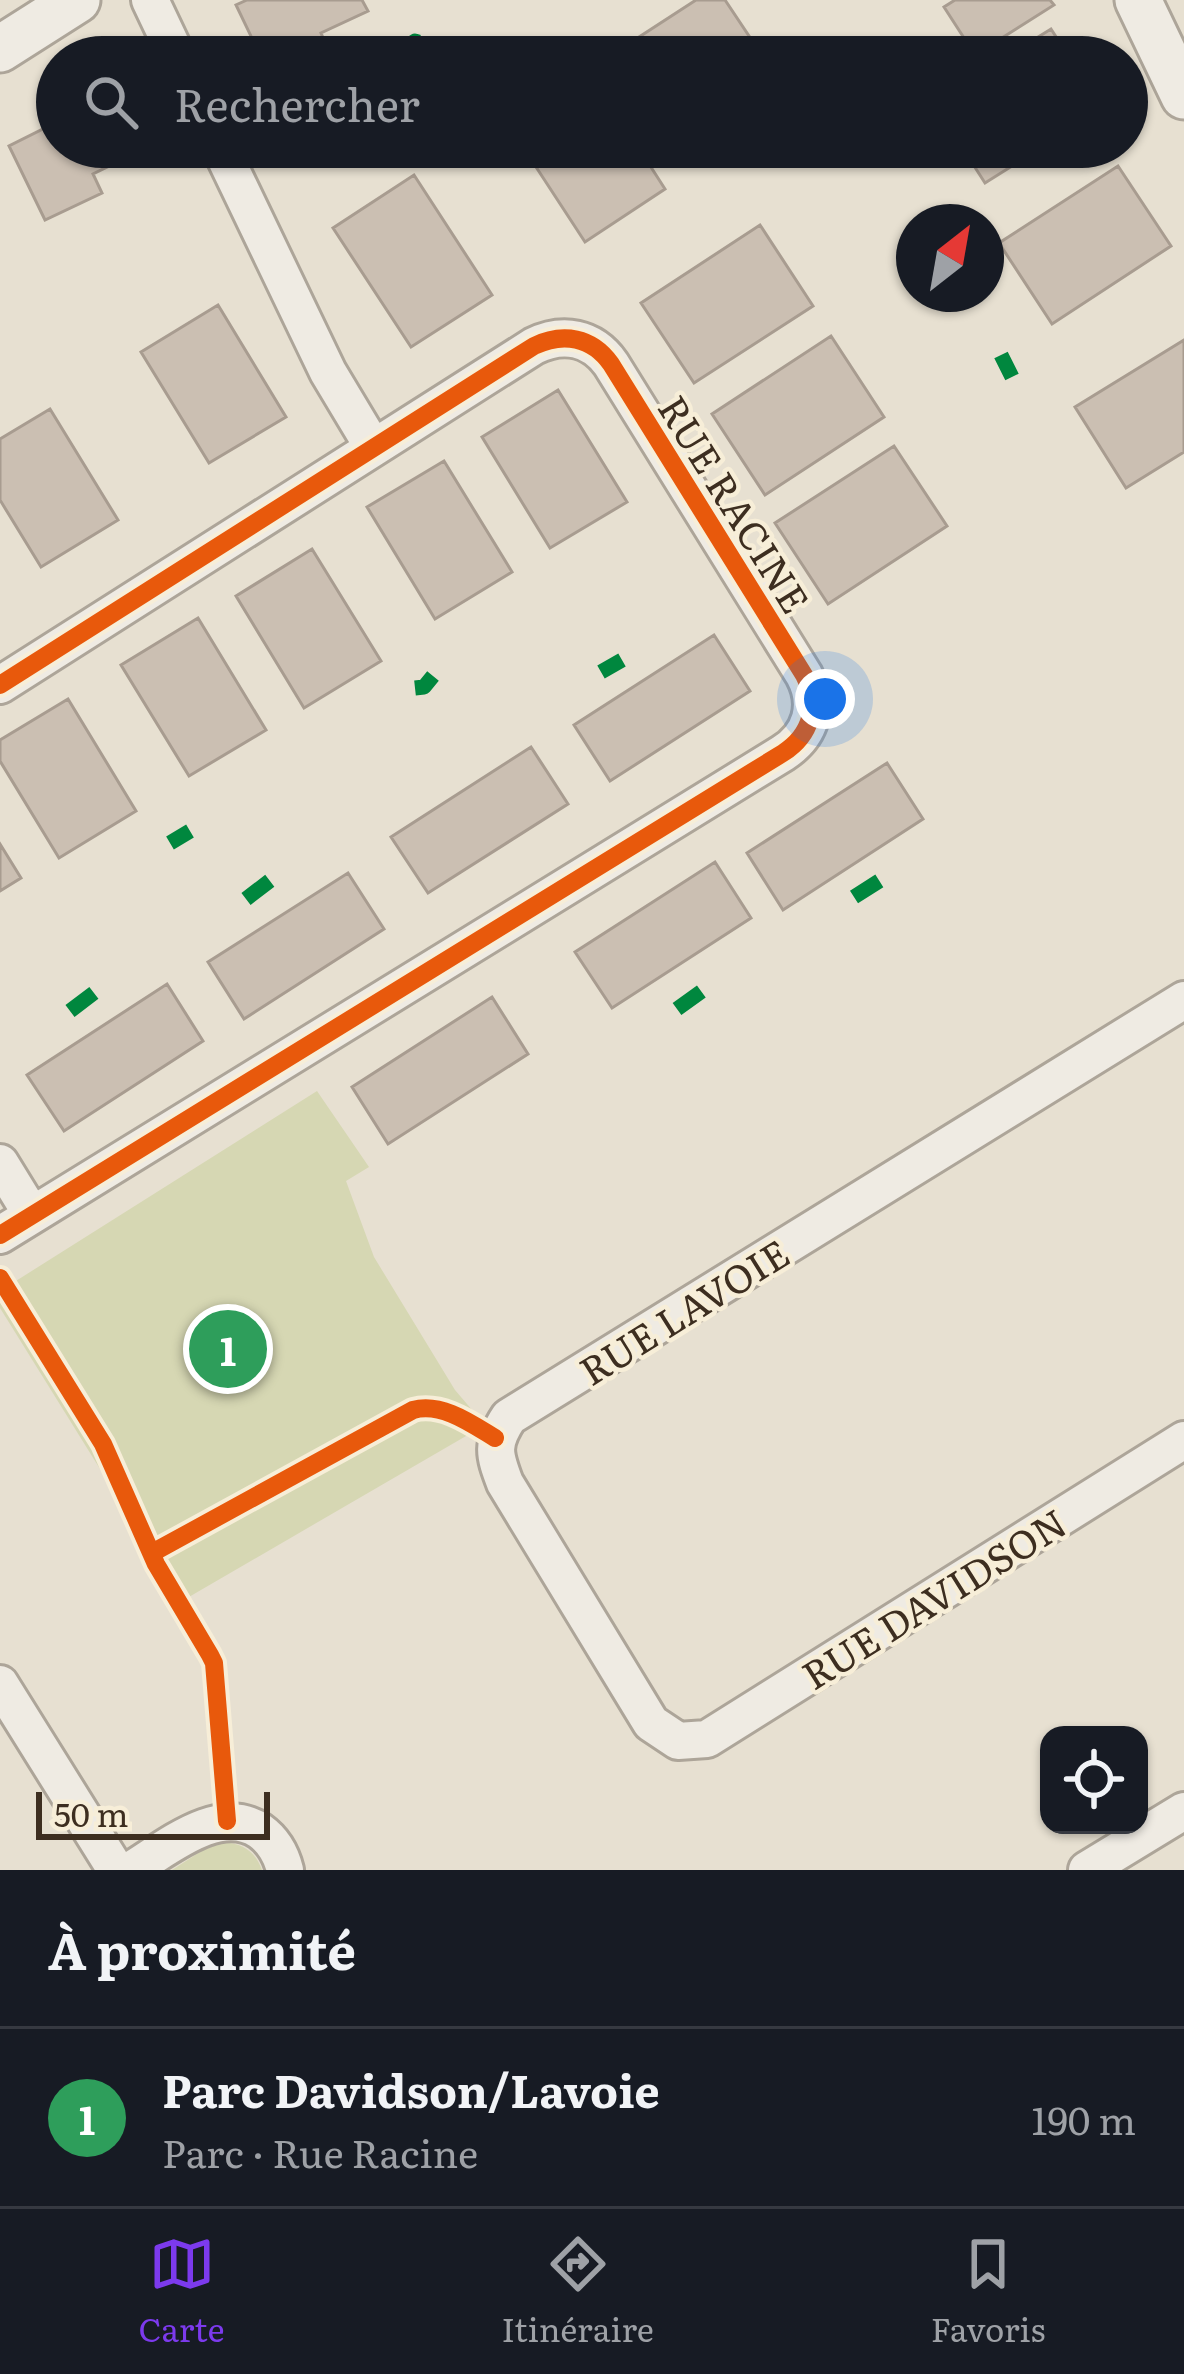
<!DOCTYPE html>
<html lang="fr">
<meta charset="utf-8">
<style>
:root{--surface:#171b24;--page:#20242c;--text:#f1f3f6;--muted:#9ea1a6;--line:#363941;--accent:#7c3aed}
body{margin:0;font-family:Literata,serif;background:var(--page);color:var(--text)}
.controls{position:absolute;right:36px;bottom:36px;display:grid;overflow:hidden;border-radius:24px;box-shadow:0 3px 9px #0004}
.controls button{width:108px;height:108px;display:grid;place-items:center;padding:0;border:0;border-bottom:3px solid var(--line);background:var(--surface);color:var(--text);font:60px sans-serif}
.compass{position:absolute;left:896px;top:204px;width:108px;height:108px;border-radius:50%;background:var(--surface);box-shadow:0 3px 9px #0004;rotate:31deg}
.scale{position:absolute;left:36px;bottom:30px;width:234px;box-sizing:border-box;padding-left:12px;border:6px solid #3d2e20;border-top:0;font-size:33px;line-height:42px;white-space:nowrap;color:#3d2e20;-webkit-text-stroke:9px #f7eed8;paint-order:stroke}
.you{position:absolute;left:825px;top:699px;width:42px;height:42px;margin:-30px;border:9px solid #fff;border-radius:50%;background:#1a73e8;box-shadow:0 0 0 18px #1a73e833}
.badge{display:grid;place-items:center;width:78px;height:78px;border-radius:50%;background:var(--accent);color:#fff;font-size:39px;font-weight:700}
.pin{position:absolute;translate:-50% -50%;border:6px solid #fff;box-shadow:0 3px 12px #0006}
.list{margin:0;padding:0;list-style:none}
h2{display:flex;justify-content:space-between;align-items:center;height:156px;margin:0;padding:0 48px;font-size:51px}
h2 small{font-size:39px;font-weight:400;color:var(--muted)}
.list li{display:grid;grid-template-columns:78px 1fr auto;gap:36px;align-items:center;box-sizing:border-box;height:180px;padding:0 48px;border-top:3px solid var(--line)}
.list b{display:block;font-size:45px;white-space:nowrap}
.list p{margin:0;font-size:39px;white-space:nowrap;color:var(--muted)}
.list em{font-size:39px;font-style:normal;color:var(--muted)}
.icon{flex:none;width:66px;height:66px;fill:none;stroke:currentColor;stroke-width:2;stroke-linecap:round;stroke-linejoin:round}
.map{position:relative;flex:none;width:1184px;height:1870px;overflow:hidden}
.search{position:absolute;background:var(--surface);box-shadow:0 3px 9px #0004;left:36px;right:36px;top:36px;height:132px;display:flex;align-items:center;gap:30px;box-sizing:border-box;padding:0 42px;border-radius:66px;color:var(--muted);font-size:45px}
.sheet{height:336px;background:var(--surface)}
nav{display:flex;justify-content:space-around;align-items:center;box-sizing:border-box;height:168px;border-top:3px solid var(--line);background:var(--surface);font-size:33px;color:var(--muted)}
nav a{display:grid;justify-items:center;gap:6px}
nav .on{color:var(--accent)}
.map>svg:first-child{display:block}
</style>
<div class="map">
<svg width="1184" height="1870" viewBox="0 0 1184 1870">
<rect width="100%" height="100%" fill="#e7e0d1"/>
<path fill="#d6d7b3" d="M 317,1091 L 369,1167 L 346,1181 L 374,1257 L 455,1390 L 485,1425 L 182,1601 L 0,1308 L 0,1291 Z
M 224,1842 C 243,1844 255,1851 262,1870 L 172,1870 L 203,1850 Z"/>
<path fill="#cbbfb2" stroke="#a89c90" stroke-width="3" d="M 247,0 L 362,0 L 368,11 L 321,33 L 329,52 L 319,57 L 261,57 L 236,5 Z
M 696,0 L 725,0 L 763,57 L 647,57 L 636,39 Z
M 955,0 L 1050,0 L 1054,5 L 975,55 L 944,7 Z
M 1051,29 L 1069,57 L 1006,57 Z
M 57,122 L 57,147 L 138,147 L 140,151 L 93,174 L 102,193 L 45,220 L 9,146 Z
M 523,147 L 638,147 L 665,189 L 585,242 Z
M 962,147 L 1042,147 L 985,183 Z
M 1118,166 L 1171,246 L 1052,324 L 999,243 Z
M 414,175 L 492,295 L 411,347 L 333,228 Z
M 760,225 L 813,306 L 694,383 L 641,303 Z
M 218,305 L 286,417 L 209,463 L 141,352 Z
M 831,336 L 884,417 L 765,495 L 712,414 Z
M 1184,340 L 1184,452 L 1126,488 L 1075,407 Z
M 558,390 L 627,502 L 550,548 L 482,437 Z
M 50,409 L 118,520 L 41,567 L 0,500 L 0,439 Z
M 894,446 L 947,526 L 828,604 L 775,523 Z
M 444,461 L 512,572 L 435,619 L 367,507 Z
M 312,549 L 381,661 L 304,708 L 236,596 Z
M 198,618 L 266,730 L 189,776 L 121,665 Z
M 714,635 L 750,691 L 610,781 L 574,725 Z
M 68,699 L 136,811 L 59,858 L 0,761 L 0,740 Z
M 531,747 L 568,804 L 428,893 L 391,837 Z
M 887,763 L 923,819 L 783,910 L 747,853 Z
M 0,844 L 21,878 L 0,891 Z
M 715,862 L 751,918 L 612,1008 L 575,952 Z
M 348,873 L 384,929 L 244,1019 L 208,962 Z
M 167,984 L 203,1041 L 64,1131 L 27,1075 Z
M 492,997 L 528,1054 L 388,1144 L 352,1087 Z"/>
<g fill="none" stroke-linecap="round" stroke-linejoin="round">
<defs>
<path id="minor" d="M 150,0 L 177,57
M 220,147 L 328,372 L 373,447
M 0,685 L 534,346 C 563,332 592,337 611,364 L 804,675 C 820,705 811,735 783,753 L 0,1235
M 1184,1000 L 509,1417 C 491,1444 494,1454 505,1483 L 651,1723 L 678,1741 L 707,1739 L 1184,1440
M 0,1163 L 32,1215
M 0,1684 L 116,1870
M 131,1870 C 166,1849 219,1803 260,1831 C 274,1841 281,1854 285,1870
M 1087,1870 L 1184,1811"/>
<path id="tertiary" d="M 1138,0 L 1184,96
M 0,49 L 77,0"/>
</defs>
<use href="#minor" stroke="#ada599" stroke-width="42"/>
<use href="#tertiary" stroke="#ada599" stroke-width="51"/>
<use href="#minor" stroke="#efebe3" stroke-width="36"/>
<use href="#tertiary" stroke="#efebe3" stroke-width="45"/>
<path stroke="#00873e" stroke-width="15" stroke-dasharray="30 15" stroke-linecap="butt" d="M 396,57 L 396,53 L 415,41 L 429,46
M 1001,355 L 1012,377
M 601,672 L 622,660
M 415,688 L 424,687 L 433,676
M 170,843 L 190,831
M 854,897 L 884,878
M 246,899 L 272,879
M 677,1009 L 702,991
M 70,1011 L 95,992"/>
<defs>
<path id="cycleway" d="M 0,685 L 534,346 C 563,332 592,337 611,364 L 804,675 C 820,705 811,735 783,753 L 0,1235
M 0,1278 L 103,1444 L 156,1564 L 210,1655 L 214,1663 L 227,1821
M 152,1553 L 413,1410 C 442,1402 472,1424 495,1438"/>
</defs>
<use href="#cycleway" stroke="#f7eed8" stroke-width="26"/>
<use href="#cycleway" stroke="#e8590c" stroke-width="18"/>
</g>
<g text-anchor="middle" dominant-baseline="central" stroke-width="9" stroke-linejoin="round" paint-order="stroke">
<g font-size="39" fill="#3d2e20" stroke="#f7eed8">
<text transform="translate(736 503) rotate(58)">RUE RACINE</text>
<text transform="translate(683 1310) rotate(-32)">RUE LAVOIE</text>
<text transform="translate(933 1597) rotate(-32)">RUE DAVIDSON</text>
</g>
</g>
</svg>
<div class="controls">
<button><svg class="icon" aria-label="locate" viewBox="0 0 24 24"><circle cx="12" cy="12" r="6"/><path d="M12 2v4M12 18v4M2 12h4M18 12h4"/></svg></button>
</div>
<svg class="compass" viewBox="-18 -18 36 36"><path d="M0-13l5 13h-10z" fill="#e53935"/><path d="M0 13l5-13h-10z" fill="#9ea1a6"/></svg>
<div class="scale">50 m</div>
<div class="you"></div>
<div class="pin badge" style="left:228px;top:1349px;background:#2e9e5b">1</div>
<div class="search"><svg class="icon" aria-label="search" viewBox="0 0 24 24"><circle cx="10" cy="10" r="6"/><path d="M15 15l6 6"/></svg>Rechercher</div>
</div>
<section class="sheet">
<h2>À proximité<small></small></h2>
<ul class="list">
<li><span class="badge" style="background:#2e9e5b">1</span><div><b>Parc Davidson/Lavoie</b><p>Parc · Rue Racine</p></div><em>190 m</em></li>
</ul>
</section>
<nav>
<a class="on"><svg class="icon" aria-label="map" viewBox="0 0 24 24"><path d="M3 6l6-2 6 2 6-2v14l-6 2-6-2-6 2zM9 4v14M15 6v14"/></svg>Carte</a>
<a><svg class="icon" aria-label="directions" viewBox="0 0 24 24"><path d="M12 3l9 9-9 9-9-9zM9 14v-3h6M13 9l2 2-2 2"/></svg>Itinéraire</a>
<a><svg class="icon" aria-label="saved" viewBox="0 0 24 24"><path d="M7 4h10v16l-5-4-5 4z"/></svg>Favoris</a>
</nav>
